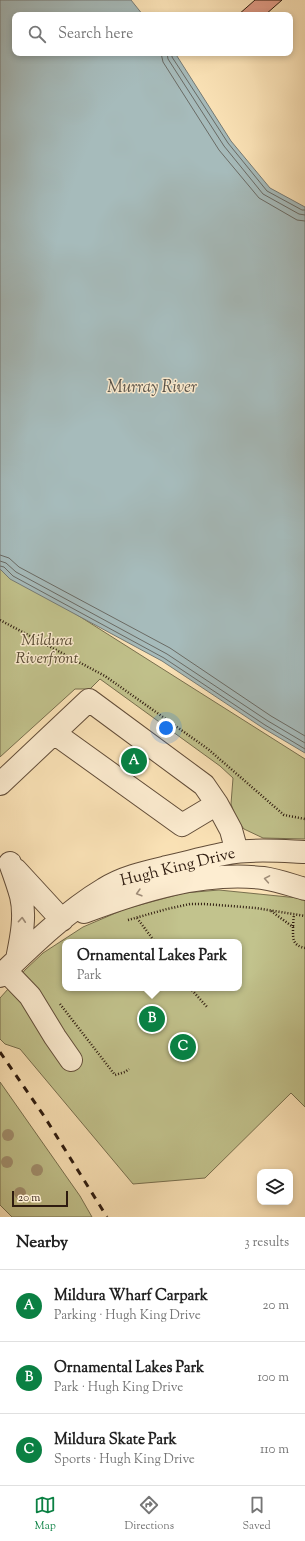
<!DOCTYPE html>
<meta charset="utf-8">
<style>
:root{--surface:#fff;--page:#f6f6f6;--text:#222;--muted:#767676;--line:#e0e0e0;--accent:#0b8043}
body{margin:0;font-family:"Sorts Mill Goudy",serif;background:var(--page);color:var(--text)}
.controls{position:absolute;right:12px;bottom:12px;display:grid;overflow:hidden;border-radius:8px;box-shadow:0 2px 6px #0003}
.controls button{width:36px;height:36px;display:grid;place-items:center;padding:0;border:0;border-bottom:1px solid var(--line);background:var(--surface);color:var(--text);font:20px sans-serif}
.scale{position:absolute;left:12px;bottom:10px;width:56px;box-sizing:border-box;padding-left:4px;border:2px solid #2e1b0f;border-top:0;font-size:11px;line-height:14px;white-space:nowrap;color:#2e1b0f;-webkit-text-stroke:3px #fdedd1;paint-order:stroke}
.you{position:absolute;left:166px;top:728px;width:14px;height:14px;margin:-10px;border:3px solid #fff;border-radius:50%;background:#1a73e8;box-shadow:0 0 0 6px #1a73e833}
.badge{display:grid;place-items:center;width:26px;height:26px;border-radius:50%;background:var(--accent);color:#fff;font-size:13px;font-weight:700}
.pin{position:absolute;translate:-50% -50%;border:2px solid #fff;box-shadow:0 1px 4px #0006}
.popup{position:absolute;left:62px;top:939px;width:180px;height:52px;box-sizing:border-box;display:grid;place-content:center;border-radius:8px;background:var(--surface);filter:drop-shadow(0 1px 3px #0005);font-size:13px;white-space:nowrap;color:var(--muted)}
.popup b{font-size:15px;color:var(--text)}
.popup::after{content:'';position:absolute;left:50%;top:100%;margin-left:-8px;border:8px solid transparent;border-top-color:var(--surface)}
.list{margin:0;padding:0;list-style:none}
h2{display:flex;justify-content:space-between;align-items:center;height:52px;margin:0;padding:0 16px;font-size:17px}
h2 small{font-size:13px;font-weight:400;color:var(--muted)}
.list li{display:grid;grid-template-columns:26px 1fr auto;gap:12px;align-items:center;box-sizing:border-box;height:72px;padding:0 16px;border-top:1px solid var(--line)}
.list b{display:block;font-size:15px;white-space:nowrap}
.list p{margin:0;font-size:13px;white-space:nowrap;color:var(--muted)}
.list em{font-size:13px;font-style:normal;color:var(--muted)}
.icon{flex:none;width:22px;height:22px;fill:none;stroke:currentColor;stroke-width:2;stroke-linecap:round;stroke-linejoin:round}
.map{position:relative;flex:none;width:305px;height:1217px;overflow:hidden}
.search{position:absolute;background:var(--surface);box-shadow:0 2px 6px #0003;left:12px;right:12px;top:12px;height:44px;display:flex;align-items:center;gap:10px;box-sizing:border-box;padding:0 14px;border-radius:8px;color:var(--muted);font-size:15px}
.sheet{height:268px;background:var(--surface)}
nav{display:flex;justify-content:space-around;align-items:center;box-sizing:border-box;height:56px;border-top:1px solid var(--line);background:var(--surface);font-size:11px;color:var(--muted)}
nav a{display:grid;justify-items:center;gap:2px}
nav .on{color:var(--accent)}
.map>svg:first-child{display:block}
</style>
<div class="map">
<svg width="305" height="1217" viewBox="0 0 305 1217">
<rect width="100%" height="100%" fill="#fce4b8"/>
<filter id="stains"><feTurbulence type="fractalNoise" baseFrequency=".005" numOctaves="4"/><feColorMatrix values="0 0 0 0 .2 0 0 0 0 .09 0 0 0 0 .02 0 0 0 .5 -.17"/></filter>
<radialGradient id="worn" r=".72"><stop offset=".6" stop-color="#630" stop-opacity="0"/><stop offset="1" stop-color="#630" stop-opacity=".3"/></radialGradient>
<path fill="#c2c38d" stroke="#786f4e" fill-rule="evenodd" d="M 0,566 L 305,759 L 305,839 L 263,838 L 244,829 L 236,818 L 231,804 L 233,778 L 220,766 L 100,679 L 90,689 L 75,689 L 0,757 Z
M 219,890 L 298,898 L 305,900 L 305,1107 L 291,1093 L 205,1178 L 133,1184 L 20,1049 L 5,1044 L 0,1039 L 0,998 L 25,970 L 43,953 L 83,927 L 125,909 L 184,893 ZM 65,942 L 239,942 L 239,988 L 65,988 Z
M 0,1082 L 80,1196 L 92,1217 L 12,1217 L 0,1205 Z"/>
<path fill="#a6bbbb" stroke="#767b76" d="M 0,0 L 131,0 L 143,15 L 15,15 L 15,53 L 175,53 L 231,141 L 270,188 L 305,207 L 305,753 L 263,728 L 162,661 L 10,579 L 0,569 Z"/>
<g fill="none" stroke-linecap="round" stroke-linejoin="round">
<path stroke="#6a6b65" stroke-width="1" d="M 161,53 L 163,62 L 219,150 L 259,198 L 297,220 L 305,221
M 167,53 L 168,59 L 224,146 L 263,194 L 299,214 L 305,215
M 172,53 L 172,57 L 228,143 L 267,191 L 302,210 L 305,210
M 0,555 L 9,558 L 19,567 L 170,648 L 271,716 L 305,736
M 0,561 L 6,563 L 16,572 L 167,654 L 268,721 L 305,743
M 0,566 L 4,567 L 13,576 L 164,658 L 265,725 L 305,749"/>
</g>
<path fill="#e29c87" stroke="#2e1b0f" d="M 255,0 L 282,0 L 265,15 L 238,15 Z"/>
<g fill="none" stroke-linecap="round" stroke-linejoin="round">
<defs>
<path id="minor" d="M 54,733 L 89,700 L 204,785 L 217,804
M 0,784 L 54,733 L 182,825 L 217,804 L 231,830 L 237,852
M 10,863 C 14,874 18,885 21,896 C 26,917 21,939 17,959
M 16,870 L 62,920
M 84,912 C 140,891 202,871 263,878 C 277,880 291,885 305,889
M 6,971 L 30,996 L 55,1037 L 71,1060
M 0,976 C 31,946 67,911 104,889 C 123,877 146,872 167,867 C 190,862 212,855 235,852 C 258,849 282,851 305,852"/>
</defs>
<use href="#minor" stroke="#624d39" stroke-width="24"/>
<path stroke="#2e1b0f" stroke-width="2.5" stroke-dasharray="1 2" stroke-linecap="butt" d="M 0,620 L 105,676 L 208,749 L 284,815 L 305,819
M 271,911 L 293,927 C 293,939 292,945 305,948
M 137,918 L 155,942
M 128,920 L 167,909 L 190,904 L 205,904 L 256,908 L 305,916
M 293,926 L 294,914
M 190,988 L 208,1008
M 60,1004 L 115,1075 L 125,1072 L 129,1069"/>
<use href="#minor" stroke="#fdedd1" stroke-width="22"/>
<path stroke="#2e1b0f" stroke-width="3" stroke-dasharray="7 7" stroke-linecap="butt" d="M 0,1052 L 44,1116 L 107,1217"/>
</g>
<g fill="#a39170">
<circle cx="8" cy="1135" r="6"/>
<circle cx="7" cy="1162" r="6"/>
<circle cx="37" cy="1170" r="6"/>
<circle cx="20" cy="1193" r="6"/>
</g>
<defs><path id="oneway-chevron" d="M-2-3.5L2.5 0L-2 3.5" fill="none" stroke-width="1.6" stroke-linecap="round" stroke-linejoin="round"/></defs>
<g stroke="#a08e7a">
<use href="#oneway-chevron" transform="translate(267 879) rotate(-170)"/>
<use href="#oneway-chevron" transform="translate(139 893) rotate(164)"/>
<use href="#oneway-chevron" transform="translate(22 920) rotate(-86)"/>
</g>
<g text-anchor="middle" dominant-baseline="central" stroke-width="3" stroke-linejoin="round" paint-order="stroke">
<g font-size="16" font-style="italic" fill="#5a4d35" stroke="#fdedd1">
<text x="47" y="641">Mildura<tspan x="47" dy="18">Riverfront</tspan></text>
</g>
<g font-size="16" fill="#2e1b0f" stroke="#fdedd1">
<text transform="translate(178 868) rotate(-14)">Hugh King Drive</text>
</g>
<g font-size="17" font-style="italic" fill="#58534b" stroke="#fdedd1">
<text x="152" y="388">Murray River</text>
</g>
</g>
<rect width="100%" height="100%" filter="url(#stains)"/>
<rect width="100%" height="100%" fill="url(#worn)"/>
</svg>
<div class="controls">
<button><svg class="icon" aria-label="layers" viewBox="0 0 24 24"><path d="M12 4l9 5-9 5-9-5zM3 14l9 5 9-5"/></svg></button>
</div>
<div class="scale">20 m</div>
<div class="you"></div>
<div class="pin badge" style="left:134px;top:761px">A</div>
<div class="pin badge" style="left:152px;top:1019px">B</div>
<div class="popup"><b>Ornamental Lakes Park</b>Park</div>
<div class="pin badge" style="left:183px;top:1047px">C</div>
<div class="search"><svg class="icon" aria-label="search" viewBox="0 0 24 24"><circle cx="10" cy="10" r="6"/><path d="M15 15l6 6"/></svg>Search here</div>
</div>
<section class="sheet">
<h2>Nearby<small>3 results</small></h2>
<ul class="list">
<li><span class="badge">A</span><div><b>Mildura Wharf Carpark</b><p>Parking · Hugh King Drive</p></div><em>20 m</em></li>
<li><span class="badge">B</span><div><b>Ornamental Lakes Park</b><p>Park · Hugh King Drive</p></div><em>100 m</em></li>
<li><span class="badge">C</span><div><b>Mildura Skate Park</b><p>Sports · Hugh King Drive</p></div><em>110 m</em></li>
</ul>
</section>
<nav>
<a class="on"><svg class="icon" aria-label="map" viewBox="0 0 24 24"><path d="M3 6l6-2 6 2 6-2v14l-6 2-6-2-6 2zM9 4v14M15 6v14"/></svg>Map</a>
<a><svg class="icon" aria-label="directions" viewBox="0 0 24 24"><path d="M12 3l9 9-9 9-9-9zM9 14v-3h6M13 9l2 2-2 2"/></svg>Directions</a>
<a><svg class="icon" aria-label="saved" viewBox="0 0 24 24"><path d="M7 4h10v16l-5-4-5 4z"/></svg>Saved</a>
</nav>
